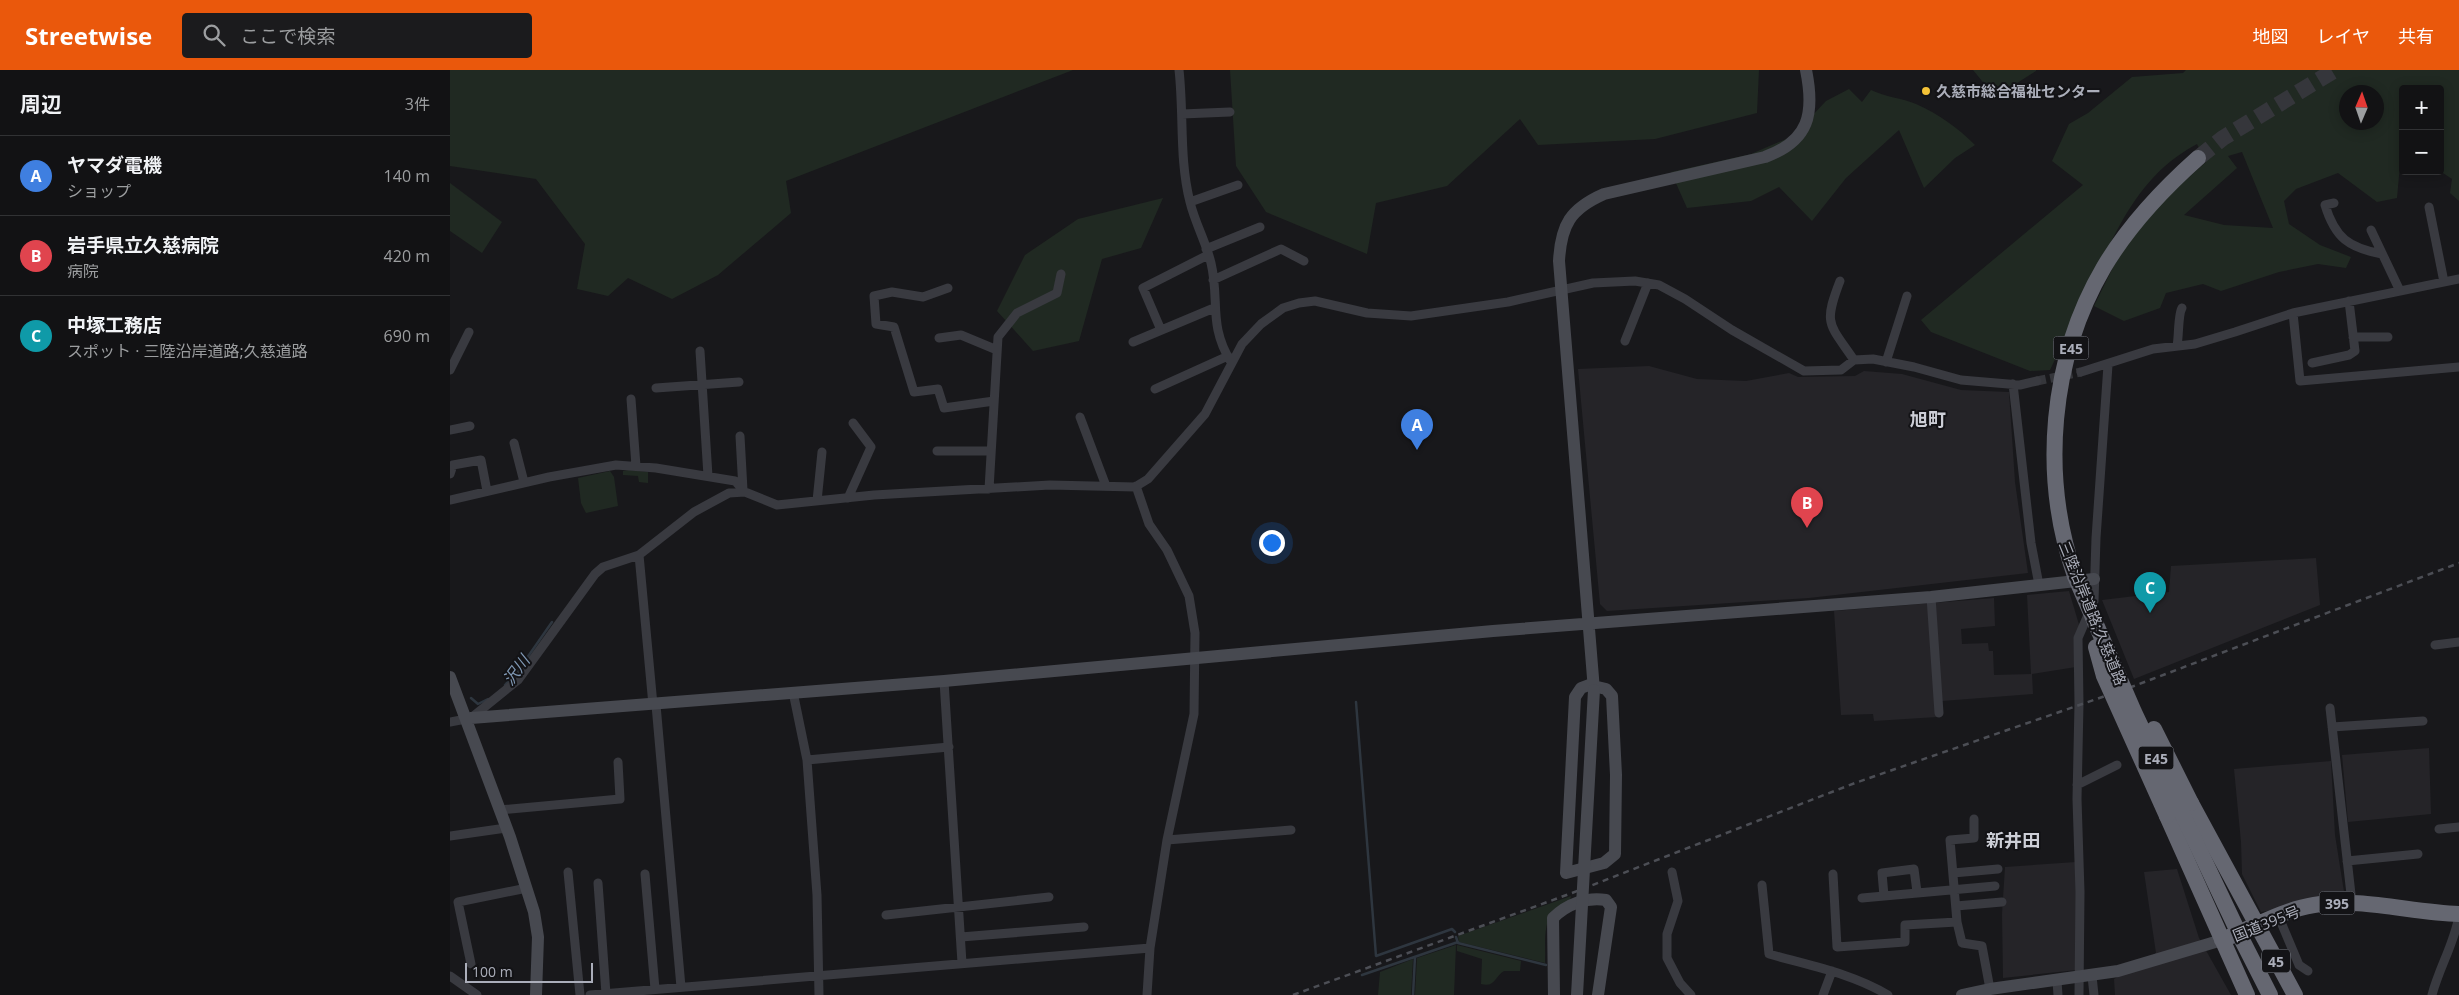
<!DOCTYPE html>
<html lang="ja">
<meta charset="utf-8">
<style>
:root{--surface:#121214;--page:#1b1b1d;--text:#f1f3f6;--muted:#9c9ea0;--line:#313234;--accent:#ea580c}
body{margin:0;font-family:"Open Sans","Noto Sans JP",sans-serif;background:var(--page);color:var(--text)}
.controls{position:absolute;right:15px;top:15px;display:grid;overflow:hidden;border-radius:5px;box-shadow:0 2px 12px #0003}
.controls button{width:45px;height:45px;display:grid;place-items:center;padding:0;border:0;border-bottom:1px solid var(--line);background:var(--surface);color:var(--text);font:25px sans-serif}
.compass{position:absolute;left:1889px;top:15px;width:45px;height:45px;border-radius:50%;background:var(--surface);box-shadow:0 2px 12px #0003;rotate:2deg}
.scale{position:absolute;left:15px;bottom:12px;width:128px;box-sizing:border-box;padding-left:5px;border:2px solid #abaeba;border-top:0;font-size:14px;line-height:18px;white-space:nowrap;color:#abaeba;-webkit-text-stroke:4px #131316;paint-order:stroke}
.you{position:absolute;left:821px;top:472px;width:18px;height:18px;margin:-12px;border:4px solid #fff;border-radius:50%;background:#1a73e8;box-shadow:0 0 0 8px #1a73e833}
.badge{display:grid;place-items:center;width:32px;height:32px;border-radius:50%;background:var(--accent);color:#fff;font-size:16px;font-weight:700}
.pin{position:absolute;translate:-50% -41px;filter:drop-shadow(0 1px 2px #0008)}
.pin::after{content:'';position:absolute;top:26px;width:18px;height:15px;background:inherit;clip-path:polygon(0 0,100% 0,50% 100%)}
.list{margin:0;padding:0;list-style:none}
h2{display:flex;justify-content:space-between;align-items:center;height:65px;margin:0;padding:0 20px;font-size:21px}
h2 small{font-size:16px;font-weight:400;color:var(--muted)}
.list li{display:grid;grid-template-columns:32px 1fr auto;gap:15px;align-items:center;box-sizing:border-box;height:80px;padding:0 20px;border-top:1px solid var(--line)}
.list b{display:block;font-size:19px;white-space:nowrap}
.list p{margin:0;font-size:16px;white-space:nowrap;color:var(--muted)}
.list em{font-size:16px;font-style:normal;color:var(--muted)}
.icon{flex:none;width:28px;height:28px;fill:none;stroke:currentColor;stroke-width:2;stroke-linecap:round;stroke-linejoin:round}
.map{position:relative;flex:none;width:2009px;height:925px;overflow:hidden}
header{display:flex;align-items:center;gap:30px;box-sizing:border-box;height:70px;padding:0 25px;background:var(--accent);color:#fff}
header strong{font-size:24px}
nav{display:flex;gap:28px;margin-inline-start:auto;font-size:18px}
.search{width:350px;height:45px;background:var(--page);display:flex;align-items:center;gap:12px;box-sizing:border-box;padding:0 18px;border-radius:5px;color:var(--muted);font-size:19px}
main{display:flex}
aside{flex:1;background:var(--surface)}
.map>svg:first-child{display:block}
</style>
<header>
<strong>Streetwise</strong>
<div class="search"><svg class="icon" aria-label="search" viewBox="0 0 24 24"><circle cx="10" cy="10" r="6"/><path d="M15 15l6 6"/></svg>ここで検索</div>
<nav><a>地図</a><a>レイヤ</a><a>共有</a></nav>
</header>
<main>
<aside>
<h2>周辺<small>3件</small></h2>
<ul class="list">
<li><span class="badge" style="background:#3f7fe0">A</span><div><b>ヤマダ電機</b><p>ショップ</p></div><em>140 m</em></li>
<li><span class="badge" style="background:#e0444e">B</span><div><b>岩手県立久慈病院</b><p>病院</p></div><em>420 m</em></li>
<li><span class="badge" style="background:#0f9aa8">C</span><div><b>中塚工務店</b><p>スポット · 三陸沿岸道路;久慈道路</p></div><em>690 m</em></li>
</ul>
</aside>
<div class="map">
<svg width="2009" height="925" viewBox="0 0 2009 925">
<rect width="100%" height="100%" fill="#18181b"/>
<path fill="#252428" d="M 1199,296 L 1247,309 L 1296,311 L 1339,303 L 1348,307 L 1405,306 L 1414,301 L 1452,304 L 1511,320 L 1559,322 L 1565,412 L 1578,503 L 1359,528 L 1157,541 L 1150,534 L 1128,299 Z
M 1866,488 L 1870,535 L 1684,609 L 1652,530 L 1719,522 L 1721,496 Z
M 1619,521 L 1630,558 L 1626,597 L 1582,604 L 1583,624 L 1492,631 L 1487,647 L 1424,651 L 1423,644 L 1391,645 L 1384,541 L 1544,528 L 1545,556 L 1511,559 L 1512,574 L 1538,573 L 1539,581 L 1543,581 L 1544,605 L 1581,604 L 1577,525 Z
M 1979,678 L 1981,744 L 1898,752 L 1892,685 Z
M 1881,691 L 1885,765 L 1895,828 L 1811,842 L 1792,804 L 1791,772 L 1784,699 Z
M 1626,792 L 1627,900 L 1553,908 L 1552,844 L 1555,797 Z
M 1727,799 L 1749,868 L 1781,925 L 1665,925 L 1664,909 L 1706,883 L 1694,802 Z"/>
<path fill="#202922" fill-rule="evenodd" d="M 0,0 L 623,0 L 336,111 L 341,143 L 268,205 L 222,229 L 178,208 L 158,226 L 127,219 L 135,174 L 86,109 L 0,96 Z
M 780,0 L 1309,0 L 1307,43 L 1205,69 L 1088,75 L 1070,49 L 997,116 L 926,133 L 917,184 L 816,142 L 786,96 Z
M 1523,0 L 1586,0 L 1586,1 L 1545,27 Z
M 1736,0 L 2009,0 L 2009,131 L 2000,123 L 2002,109 L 1990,101 L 1990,19 L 1953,19 L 1953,94 L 1950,95 L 1947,128 L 1927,132 L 1888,103 L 1846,119 L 1834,131 L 1839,154 L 1870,175 L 1901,187 L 1896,198 L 1868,194 L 1829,202 L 1771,221 L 1753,214 L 1716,223 L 1710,238 L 1674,251 L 1644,236 L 1671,181 L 1713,130 L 1756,92 L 1747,74 C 1691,104 1670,153 1644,207 C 1629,238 1615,269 1600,300 L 1580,301 L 1481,262 L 1471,250 L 1633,115 L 1602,91 L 1619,54 L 1638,43 L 1682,7 L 1733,3 ZM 1896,22 L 1926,22 L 1926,52 L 1896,52 ZM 1792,82 L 1823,158 L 1774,155 L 1734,145 L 1787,98 L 1778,86 Z
M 1399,19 L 1412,32 L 1421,20 C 1435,27 1452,28 1466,34 C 1489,44 1508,58 1525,75 L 1505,88 L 1474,118 L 1449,60 L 1396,108 L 1362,151 L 1329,117 L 1301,131 L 1237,138 L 1221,102 L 1301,84 L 1343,66 L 1376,31 Z
M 0,113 L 52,152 L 32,183 L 0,161 Z
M 713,128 L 691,178 L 652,189 L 629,271 L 583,281 L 547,241 L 575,185 L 628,149 Z
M 179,400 L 198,402 L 198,413 L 189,412 L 188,406 L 173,405 L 173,401 Z
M 160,401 L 164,407 L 168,436 L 136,443 L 131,433 L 128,408 Z
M 1121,826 L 1120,831 C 1090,842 1096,866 1095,893 L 1009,872 L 1008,866 Z
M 1006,875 L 1004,925 L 965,925 L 967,888 Z
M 1007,875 L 1071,891 L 1070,901 L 1054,901 C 1045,906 1045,918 1031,914 L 1032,889 L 1007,881 Z
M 963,889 L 961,925 L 928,925 L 930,902 Z"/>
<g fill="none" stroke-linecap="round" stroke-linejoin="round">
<path stroke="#2e363f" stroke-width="2.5" d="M 55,615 L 70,598 L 102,552
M 21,628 L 28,634 L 38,629
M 906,632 L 926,886 L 1002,859 L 1005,862
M 1006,867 L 1008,873 L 1096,895
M 912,905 L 1008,872
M 963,925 L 965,887"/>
<path stroke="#35363b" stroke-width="9" stroke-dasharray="9 4.5" stroke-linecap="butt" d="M 1587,311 L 1631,302"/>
<path stroke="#35363b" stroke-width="16" stroke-dasharray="16 8" stroke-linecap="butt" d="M 1748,88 L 1773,68 L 1885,0"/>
<path stroke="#393a40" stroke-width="9" d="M 729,0 C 734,44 729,89 740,132 C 745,153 756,172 761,193 C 770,231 758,255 781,292
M 732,44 L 780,42
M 740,132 L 788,115
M 1884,133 L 1875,135 C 1885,168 1899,178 1932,184
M 1979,137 L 1994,212
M 1921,160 L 1950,221
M 756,179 L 810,157
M 763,210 L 831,179 L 854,191
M 1390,211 C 1373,255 1379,253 1404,290
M 498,218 L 473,227 L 442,222 L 424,226 L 426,254 L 444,257 L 464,322 L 488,319 L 494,338 L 544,331
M 1843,243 L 1850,311 L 2009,297
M 711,260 L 693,218 L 758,185
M 1903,267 L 1938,267
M 489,268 L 511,265 L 547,280
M 1175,271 L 1198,213
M 683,272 L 764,238
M 1727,276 C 1729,266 1728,244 1732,238
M 250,281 L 258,406
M 1436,292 L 1457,226
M 1862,293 L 1899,285 L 1905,281 L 1899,231
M 0,300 L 19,262
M 1631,302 L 1703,279 L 1745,274 L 1785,262 L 1843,243 L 2009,209
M 1563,314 L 1581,473 L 1589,515
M 206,318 L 289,312
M 705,319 L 778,286
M 181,329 L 186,396
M 630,347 L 656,416
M 0,360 L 20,356
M 290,366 L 293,420
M 64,373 L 74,412
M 487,381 L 541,381
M 0,404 L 3,395 L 31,390 L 37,421
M 686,416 L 699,454 L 717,480 L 739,526 L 745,563 L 744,644 L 717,770 L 700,878 L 697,925
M 539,419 L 548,267 L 567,243 L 607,223 L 611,204
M 398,428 L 421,377 L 403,353
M 0,430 L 99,407 L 166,395 L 206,398 L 285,411 L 295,422
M 367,431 L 372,382
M 189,485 L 203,635
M 1481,527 L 1489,643
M 1985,575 L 2009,572
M 494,611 L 512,893
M 343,622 L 357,690 L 367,825 L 369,925
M 206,635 L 231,917
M 1880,638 L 1902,833
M 0,652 L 21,648 L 68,610 L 145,504 L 153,497 L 189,485 L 244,442 L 279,423 L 295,422 L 327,435 L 424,425 L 600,415 L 685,417 L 698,409 L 755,344 L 792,274 L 811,254 L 833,238 L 849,233 L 865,231 L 917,243 L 961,246 L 1058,232 L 1143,213 L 1185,211 L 1209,215 L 1235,229 L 1282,260 L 1354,301 L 1391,300 L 1404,290 L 1423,289 L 1464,297 L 1511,310 L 1570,315 L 1587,311
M 1882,657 L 1973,651
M 357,690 L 499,677
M 1627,715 L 1667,695
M 49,740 L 170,729 L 168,692
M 1524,749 L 1524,768 L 1500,770 L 1507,852 L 1512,873 L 1532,876 L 1540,919
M 1989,759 L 2009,757
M 0,766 L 56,758
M 717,770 L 841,760
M 1897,791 L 1968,784
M 118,802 L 130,925
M 1222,802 L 1228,831 L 1217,864 L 1217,888 L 1230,913 L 1241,925
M 1503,803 L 1548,799
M 195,804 L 205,919
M 1383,804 L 1387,877 L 1455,872 L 1455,855 L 1507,852
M 148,813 L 156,924
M 1312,815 L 1319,884 C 1361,896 1401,903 1438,925
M 1434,826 L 1432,803 L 1464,799 L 1467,822
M 1412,828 L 1545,816
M 1506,836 L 1552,832
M 436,845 L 599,827
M 1828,845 L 1849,895 L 1858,901
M 511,867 L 634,857
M 21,894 L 8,832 L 77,818
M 0,906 L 27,925
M 1642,906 L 1644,925
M 1607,911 L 1608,925
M 140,925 L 700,878
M 1373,925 L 1382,901
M 1629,925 L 1630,822 L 1627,729 L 1629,634 L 1628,568 L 1644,531 L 1646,468 L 1658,295
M 1982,925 C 1989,898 2004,874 2009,846"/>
<path stroke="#474950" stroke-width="12" d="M 0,607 L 60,767 L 84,842 L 88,867 L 86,925
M 1139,615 L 1156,619 L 1162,626 L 1166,705 L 1165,784 L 1154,793 L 1116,803 L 1125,627 L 1131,618 Z
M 1144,620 L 1109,191 C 1111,155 1120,139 1154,124 L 1315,87 C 1359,71 1365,44 1356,0
M 21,648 L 494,611 L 1043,561 L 1481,527 L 1644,509
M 1104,925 L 1103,848 C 1117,834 1136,827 1156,830 L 1161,837 L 1148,925
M 1512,925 L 1540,919 L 1668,901 L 1772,870"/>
<path stroke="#656771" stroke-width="16" d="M 1625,506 C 1590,406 1600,289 1654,197 C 1679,155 1712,120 1748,88
M 1741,733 L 1845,925
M 1717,746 L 1797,925
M 1791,868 L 1820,925
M 1772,870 C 1802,858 1832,840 1864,835 C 1910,827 1963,843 2009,844"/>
<path stroke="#4c4e55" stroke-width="2.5" stroke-dasharray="6 5" stroke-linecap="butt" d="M 843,925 L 1122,823 L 1405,713 L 1684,616 L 2009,493"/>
<path stroke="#474950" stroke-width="12" d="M 1127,925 L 1144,620"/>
<path stroke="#656771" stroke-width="16" d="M 1625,506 L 1684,642 L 1791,868
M 1646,577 L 1654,606 L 1717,746
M 1704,659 L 1741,733"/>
</g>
<circle fill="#f4c237" stroke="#131316" stroke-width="2" cx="1476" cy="21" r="5"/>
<g text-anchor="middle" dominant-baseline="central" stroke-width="4" stroke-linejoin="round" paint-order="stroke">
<g fill="#131316" stroke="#7d8089" stroke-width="1">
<rect x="1603.5" y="266.5" width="35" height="23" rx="4"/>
<rect x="1688.5" y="676.5" width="35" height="23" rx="4"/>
<rect x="1869.5" y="821.5" width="35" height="23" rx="4"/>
<rect x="1812" y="879.5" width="28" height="23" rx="4"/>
</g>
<g font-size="14" font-weight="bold" fill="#abaeba">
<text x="1621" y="278">E45</text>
<text x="1706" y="688">E45</text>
<text x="1887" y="833">395</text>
<text x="1826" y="891">45</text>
</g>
<g font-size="15" font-weight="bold" fill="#abaeba" stroke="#131316" text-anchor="start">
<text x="1486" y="21">久慈市総合福祉センター</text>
</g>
<g font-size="15" fill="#abaeba" stroke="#131316">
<text transform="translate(1643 543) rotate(68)">三陸沿岸道路;久慈道路</text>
<text transform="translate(1816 853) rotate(-22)">国道395号</text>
</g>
<g font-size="16" font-style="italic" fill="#8199b5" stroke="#131316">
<text transform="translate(66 600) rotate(-53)">沢川</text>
</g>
<g font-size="18" font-weight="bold" fill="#ccced6" stroke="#131316">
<text x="1478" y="349">旭町</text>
<text x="1563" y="770">新井田</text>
</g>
</g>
</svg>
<div class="controls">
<button>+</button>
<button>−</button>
</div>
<svg class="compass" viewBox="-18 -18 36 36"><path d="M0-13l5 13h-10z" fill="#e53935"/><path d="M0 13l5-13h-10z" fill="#9c9ea0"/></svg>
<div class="scale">100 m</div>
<div class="you"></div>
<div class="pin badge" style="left:967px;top:380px;background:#3f7fe0">A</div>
<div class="pin badge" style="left:1357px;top:458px;background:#e0444e">B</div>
<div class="pin badge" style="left:1700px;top:543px;background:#0f9aa8">C</div>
</div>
</main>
